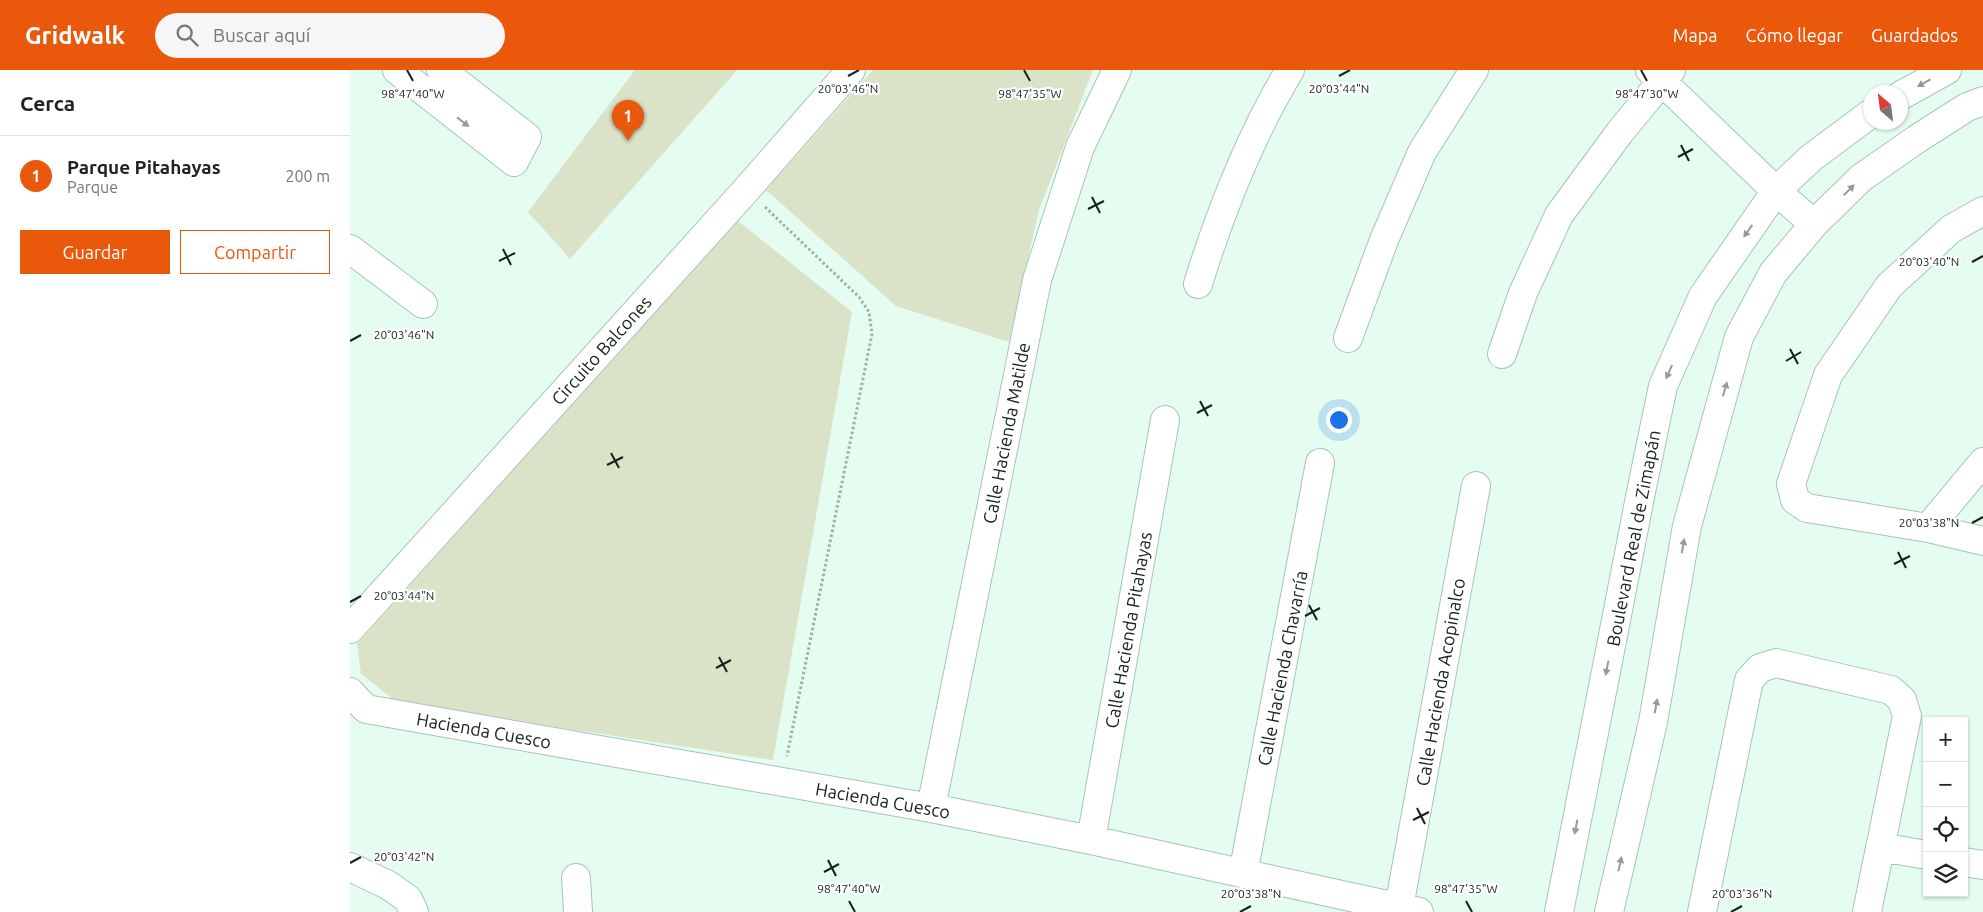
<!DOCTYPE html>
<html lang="es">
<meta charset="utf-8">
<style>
:root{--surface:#fff;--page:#f6f6f6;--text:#222;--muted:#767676;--line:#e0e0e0;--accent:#ea580c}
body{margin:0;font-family:Ubuntu,sans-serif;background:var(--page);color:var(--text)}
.controls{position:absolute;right:15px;bottom:15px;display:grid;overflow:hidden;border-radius:0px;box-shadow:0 1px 4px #0004}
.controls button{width:45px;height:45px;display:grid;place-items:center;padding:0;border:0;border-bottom:1px solid var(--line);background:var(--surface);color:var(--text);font:25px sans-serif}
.compass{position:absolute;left:1513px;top:15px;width:45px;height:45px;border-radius:50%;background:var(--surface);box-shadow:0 1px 4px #0004;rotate:332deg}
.you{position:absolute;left:988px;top:349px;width:18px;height:18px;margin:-12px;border:4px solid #fff;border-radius:50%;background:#1a73e8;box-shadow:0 0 0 8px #1a73e833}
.badge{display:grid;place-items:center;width:32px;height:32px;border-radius:50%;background:var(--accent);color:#fff;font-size:16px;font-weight:700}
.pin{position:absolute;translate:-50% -41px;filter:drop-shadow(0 1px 2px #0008)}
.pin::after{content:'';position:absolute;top:26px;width:18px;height:15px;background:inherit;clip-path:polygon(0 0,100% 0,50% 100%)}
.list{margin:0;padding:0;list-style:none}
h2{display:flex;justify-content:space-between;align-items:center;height:65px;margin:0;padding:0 20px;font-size:21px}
h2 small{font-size:16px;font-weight:400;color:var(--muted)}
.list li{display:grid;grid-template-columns:32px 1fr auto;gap:15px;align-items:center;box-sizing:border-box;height:80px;padding:0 20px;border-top:1px solid var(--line)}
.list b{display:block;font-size:19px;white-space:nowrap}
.list p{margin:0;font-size:16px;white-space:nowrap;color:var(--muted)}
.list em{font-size:16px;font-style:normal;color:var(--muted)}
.actions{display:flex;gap:10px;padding:15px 20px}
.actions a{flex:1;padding:11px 0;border:1px solid var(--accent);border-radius:0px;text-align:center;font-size:18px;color:var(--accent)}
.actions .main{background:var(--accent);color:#fff}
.icon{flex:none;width:28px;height:28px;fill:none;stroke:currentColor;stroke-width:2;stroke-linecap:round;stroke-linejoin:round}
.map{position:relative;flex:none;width:1633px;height:842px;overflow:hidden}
header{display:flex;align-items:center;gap:30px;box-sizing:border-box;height:70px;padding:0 25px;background:var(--accent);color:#fff}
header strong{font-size:24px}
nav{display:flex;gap:28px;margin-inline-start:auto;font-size:18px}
.search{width:350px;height:45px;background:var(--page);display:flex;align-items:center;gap:12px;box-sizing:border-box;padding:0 18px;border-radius:28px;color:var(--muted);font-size:19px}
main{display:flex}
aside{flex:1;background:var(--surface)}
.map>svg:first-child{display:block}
</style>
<header>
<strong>Gridwalk</strong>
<div class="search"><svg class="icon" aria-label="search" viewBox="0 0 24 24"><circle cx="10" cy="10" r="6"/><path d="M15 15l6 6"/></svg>Buscar aquí</div>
<nav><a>Mapa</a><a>Cómo llegar</a><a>Guardados</a></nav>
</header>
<main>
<aside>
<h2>Cerca<small></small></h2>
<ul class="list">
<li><span class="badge">1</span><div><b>Parque Pitahayas</b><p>Parque</p></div><em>200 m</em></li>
</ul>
<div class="actions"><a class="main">Guardar</a><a>Compartir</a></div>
</aside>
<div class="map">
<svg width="1633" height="842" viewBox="0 0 1633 842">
<rect width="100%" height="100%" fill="#e4fdf0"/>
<path fill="#dae3c7" d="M 285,0 L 387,0 L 220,189 L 178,142 Z
M 523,0 L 743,0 L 689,140 L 659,272 L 546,236 L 416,120 Z
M 388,151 L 502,242 L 423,690 L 48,633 L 11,604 L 7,574 Z"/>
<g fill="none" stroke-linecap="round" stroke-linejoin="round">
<defs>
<path id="minor" d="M 47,0 L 164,92 L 177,67 L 91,0
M 1300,0 L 1426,121 L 1464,154
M 1550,26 L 1597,0
M 1633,141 L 1601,159 L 1539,216 L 1478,305 L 1441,414 L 1445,430 L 1457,438 L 1578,458 L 1633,471
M 0,179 L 73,234
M 848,214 C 871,140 900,66 940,0
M 998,268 L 1034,170 L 1072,82 L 1124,0
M 1152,284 L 1173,223 L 1209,145 L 1270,62 L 1321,0
M 1578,458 L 1633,392
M 0,559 L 396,120 L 501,0
M 0,622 L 16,639 L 581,738 L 741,770 L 1069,842
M 581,738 L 687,210 L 730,77 L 767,0
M 741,770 L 815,350
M 1530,777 L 1577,785
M 1614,792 L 1633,795
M 0,797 L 38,815 L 58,829 L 64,842
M 893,804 L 970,393
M 226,808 L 228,842
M 1049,837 L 1126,416
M 1209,842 L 1292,417 L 1313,316 L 1353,226 L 1426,121 L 1461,88 L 1520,44
M 1259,842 L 1303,652 L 1337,456 L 1389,267 L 1423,203 L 1464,154 L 1511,108 L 1567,69 L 1617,37 L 1633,31
M 1352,842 L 1399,610 L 1410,598 L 1426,593 L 1541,620 L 1552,630 L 1557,646 L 1517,842"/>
</defs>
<use href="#minor" stroke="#a6c5b6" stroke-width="30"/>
<path stroke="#9cb1a6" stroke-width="3" stroke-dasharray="2.5 2.5" stroke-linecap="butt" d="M 415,137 L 509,227 L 519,242 L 522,264 L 437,686"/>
<use href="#minor" stroke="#fff" stroke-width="28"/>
</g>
<defs><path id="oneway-solid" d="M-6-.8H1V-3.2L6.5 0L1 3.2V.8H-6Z" transform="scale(1.25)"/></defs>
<g fill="#969b98">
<use href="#oneway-solid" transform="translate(1574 13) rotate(151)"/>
<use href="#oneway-solid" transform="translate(113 52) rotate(38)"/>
<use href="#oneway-solid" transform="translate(1499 120) rotate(-45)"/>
<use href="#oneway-solid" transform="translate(1398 161) rotate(125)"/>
<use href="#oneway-solid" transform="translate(1319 302) rotate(114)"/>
<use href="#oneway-solid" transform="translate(1375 319) rotate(-74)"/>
<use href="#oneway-solid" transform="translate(1333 476) rotate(-80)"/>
<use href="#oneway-solid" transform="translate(1257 598) rotate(101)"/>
<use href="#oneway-solid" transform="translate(1306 636) rotate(-80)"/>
<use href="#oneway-solid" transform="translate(1226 757) rotate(101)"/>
<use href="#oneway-solid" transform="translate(1270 794) rotate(-77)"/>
</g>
<path fill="none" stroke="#15211b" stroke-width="2" d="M 57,0 L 63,11M 674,0 L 680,11M 1291,0 L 1297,11M 498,6 L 509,0M 989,6 L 1000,0M 1331,75 L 1339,91M 1328,87 L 1343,79M 742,127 L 750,143M 738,139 L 754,131M 153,179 L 161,195M 149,191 L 165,183M 1622,192 L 1633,186M 0,271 L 11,265M 1440,279 L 1448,294M 1436,291 L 1451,282M 850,331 L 858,346M 847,343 L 862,335M 261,383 L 269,398M 257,395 L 273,387M 1622,453 L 1633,447M 1548,482 L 1556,498M 1544,494 L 1560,486M 0,532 L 11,526M 959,535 L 967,550M 955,546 L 970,538M 369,587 L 377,602M 366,598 L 381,590M 1067,738 L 1075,754M 1063,750 L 1079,742M 478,790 L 486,806M 0,793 L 11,787M 474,802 L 489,794M 499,831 L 505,842M 1116,831 L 1122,842M 890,842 L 901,836M 1381,842 L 1392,836"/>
<g text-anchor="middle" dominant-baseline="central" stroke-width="4.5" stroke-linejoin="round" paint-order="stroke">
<g font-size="18" fill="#15211b" stroke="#fff">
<text transform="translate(251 280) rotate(-48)">Circuito Balcones</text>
<text transform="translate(656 363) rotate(-79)">Calle Hacienda Matilde</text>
<text transform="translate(1283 468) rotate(-79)">Boulevard Real de Zimapán</text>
<text transform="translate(778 560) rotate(-80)">Calle Hacienda Pitahayas</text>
<text transform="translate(932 598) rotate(-79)">Calle Hacienda Chavarría</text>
<text transform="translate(1090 612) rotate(-80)">Calle Hacienda Acopinalco</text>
<text transform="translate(134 660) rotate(10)">Hacienda Cuesco</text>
<text transform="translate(533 730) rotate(10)">Hacienda Cuesco</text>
</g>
</g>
<g font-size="12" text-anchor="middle" fill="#15211b" stroke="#fff" stroke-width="4.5" stroke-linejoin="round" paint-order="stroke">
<text x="498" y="23">20°03'46"N</text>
<text x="989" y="23">20°03'44"N</text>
<text x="63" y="28">98°47'40"W</text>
<text x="680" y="28">98°47'35"W</text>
<text x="1297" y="28">98°47'30"W</text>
<text x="1579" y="196">20°03'40"N</text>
<text x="54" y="269">20°03'46"N</text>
<text x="1579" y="457">20°03'38"N</text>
<text x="54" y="530">20°03'44"N</text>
<text x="54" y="791">20°03'42"N</text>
<text x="499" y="823">98°47'40"W</text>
<text x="1116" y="823">98°47'35"W</text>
<text x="901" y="828">20°03'38"N</text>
<text x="1392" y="828">20°03'36"N</text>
</g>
</svg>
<div class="controls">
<button>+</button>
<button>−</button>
<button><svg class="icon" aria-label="locate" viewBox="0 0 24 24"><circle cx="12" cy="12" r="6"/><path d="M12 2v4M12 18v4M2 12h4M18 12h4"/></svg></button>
<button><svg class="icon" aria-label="layers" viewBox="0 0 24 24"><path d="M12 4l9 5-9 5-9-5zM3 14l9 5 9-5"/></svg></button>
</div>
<svg class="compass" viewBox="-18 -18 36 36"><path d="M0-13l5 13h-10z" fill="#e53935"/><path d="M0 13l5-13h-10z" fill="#767676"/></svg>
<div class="you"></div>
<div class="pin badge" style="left:278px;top:71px">1</div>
</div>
</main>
